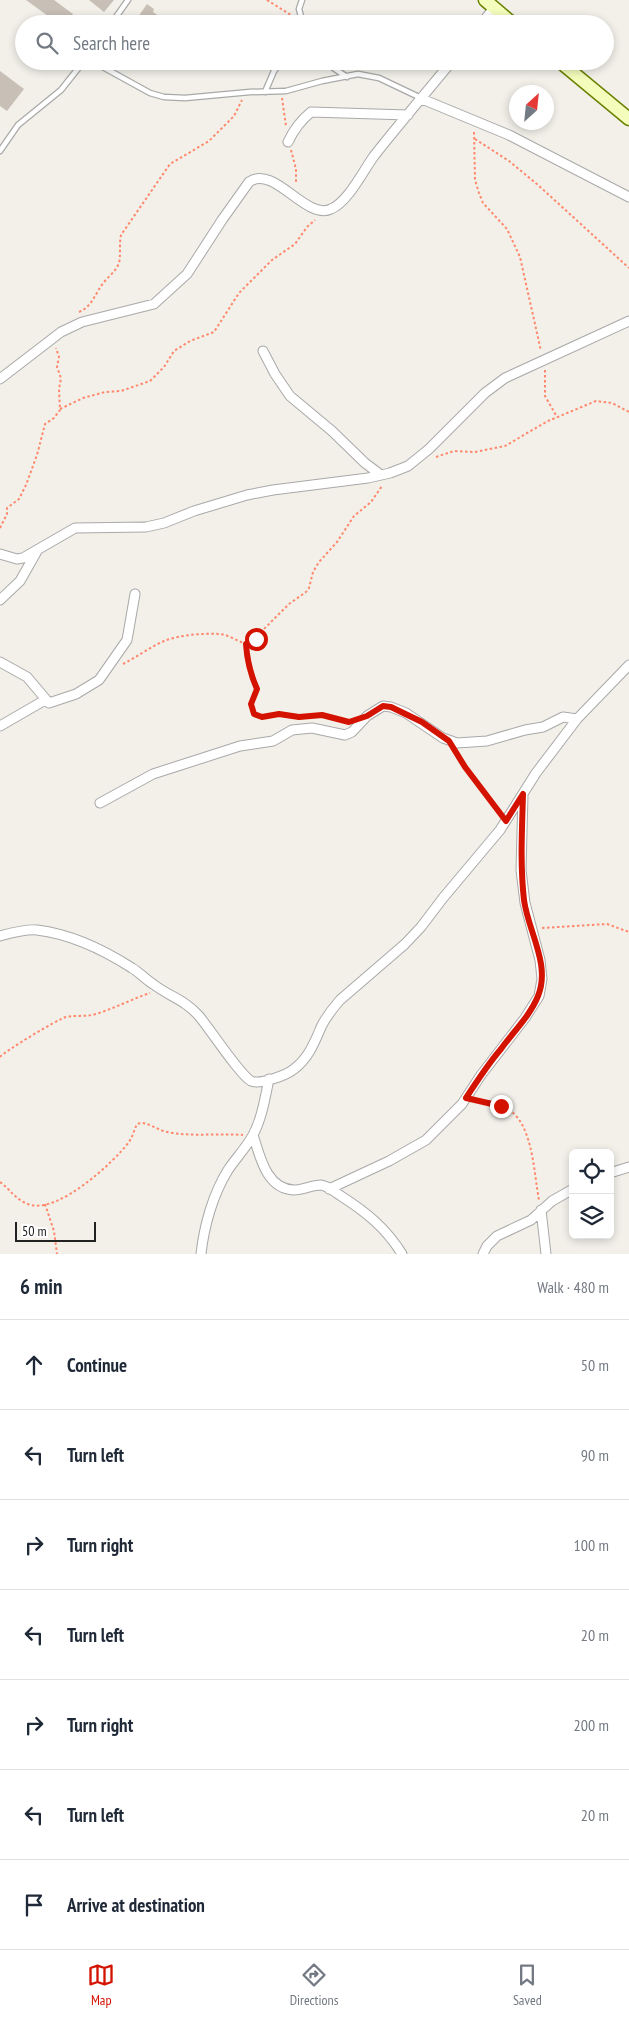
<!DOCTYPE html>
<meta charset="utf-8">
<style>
:root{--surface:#fff;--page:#f6f6f7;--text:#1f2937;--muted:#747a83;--line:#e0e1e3;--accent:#d41200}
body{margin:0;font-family:"PT Sans Narrow",sans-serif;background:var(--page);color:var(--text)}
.controls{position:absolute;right:15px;bottom:15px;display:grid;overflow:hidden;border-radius:8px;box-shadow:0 2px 8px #0003}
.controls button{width:45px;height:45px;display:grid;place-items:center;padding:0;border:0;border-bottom:1px solid var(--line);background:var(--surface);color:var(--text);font:25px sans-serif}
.compass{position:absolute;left:509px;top:85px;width:45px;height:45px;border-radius:50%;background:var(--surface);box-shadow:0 2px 8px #0003;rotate:27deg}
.scale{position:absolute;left:15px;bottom:12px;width:81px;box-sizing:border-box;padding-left:5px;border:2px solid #222;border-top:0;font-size:14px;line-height:18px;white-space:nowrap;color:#222;-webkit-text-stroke:4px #fff;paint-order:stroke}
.stop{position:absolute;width:15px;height:15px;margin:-11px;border:4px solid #d41200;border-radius:50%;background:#fff}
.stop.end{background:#d41200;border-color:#fff;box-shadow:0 1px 5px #0008}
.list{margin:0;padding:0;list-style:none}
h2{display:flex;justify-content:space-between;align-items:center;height:65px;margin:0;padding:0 20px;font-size:21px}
h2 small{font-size:16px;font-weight:400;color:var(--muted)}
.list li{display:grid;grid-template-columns:32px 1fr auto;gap:15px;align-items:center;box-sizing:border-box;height:90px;padding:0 20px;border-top:1px solid var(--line)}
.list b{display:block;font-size:19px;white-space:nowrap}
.list em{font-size:16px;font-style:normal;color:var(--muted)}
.icon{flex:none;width:28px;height:28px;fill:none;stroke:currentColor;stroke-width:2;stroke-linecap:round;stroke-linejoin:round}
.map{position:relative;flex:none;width:629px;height:1254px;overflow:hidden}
.search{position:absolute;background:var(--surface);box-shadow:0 2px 8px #0003;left:15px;right:15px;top:15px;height:55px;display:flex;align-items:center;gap:12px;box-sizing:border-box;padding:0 18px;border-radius:28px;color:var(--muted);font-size:19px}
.sheet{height:695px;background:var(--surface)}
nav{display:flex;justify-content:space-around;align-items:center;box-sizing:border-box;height:70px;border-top:1px solid var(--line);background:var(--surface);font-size:14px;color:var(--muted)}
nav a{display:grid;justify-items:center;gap:2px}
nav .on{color:var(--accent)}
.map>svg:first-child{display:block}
</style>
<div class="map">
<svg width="629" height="1254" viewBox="0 0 629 1254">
<rect width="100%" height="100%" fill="#f2f0e9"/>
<path fill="#c8c0b7" d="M 26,0 L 54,0 L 73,14 L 66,24 L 59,24 Z
M 89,0 L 114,0 L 104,12 Z
M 147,4 L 154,9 L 153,12 L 170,24 L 133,24 Z
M 0,71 L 24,89 L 7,111 L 0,106 Z"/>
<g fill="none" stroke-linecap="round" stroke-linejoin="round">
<defs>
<path id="service" d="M 302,0 L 299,9 L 303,24
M 111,24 L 128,0
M 92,61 L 150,93 L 164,97 L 185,98 L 250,92 L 286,91 L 322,81 L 358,74 L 379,78 L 421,98
M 323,61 L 347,77
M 265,92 L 274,71 L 282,61
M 0,151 L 18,125 L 61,90 L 84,61"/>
<path id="minor" d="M 481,24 L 494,8
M 422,99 L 509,135 L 629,197
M 288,142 C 294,129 300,121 311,112 L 408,115
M 263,351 L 275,374 L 290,396 L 332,431 L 365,463 L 381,475
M 0,379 L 61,332 L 82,322 L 154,304 L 187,274 L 222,220 L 249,182 C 274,164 306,221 331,209 C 348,202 363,171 374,156 C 399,124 426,93 452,61
M 0,554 L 17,559 L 23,558 L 75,528 L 146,527 L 164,523 L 194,511 L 247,495 L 273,490 L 368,478 L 390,473 L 408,466 L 429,449 L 485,393 L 505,378 L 629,321
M 0,600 L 20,581 L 37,551
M 0,662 L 27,677 L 49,703 L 76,694 L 99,680 L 127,640 L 135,594
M 0,726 L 45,700
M 100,803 L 153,774 L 240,746 L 273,741 L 292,730 L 312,728 L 345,735 L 352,732 L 367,716 L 383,706 L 391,707 L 406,713 L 443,738 L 457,743 L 487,741 L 525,730 L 543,727 L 563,717 L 577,719
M 0,936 C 11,933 26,929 37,930 C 70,934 104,950 132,968 C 139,972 145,979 153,984 C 170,997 184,999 199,1016 C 210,1029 240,1075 251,1081 C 260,1085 287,1075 294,1069 C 309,1058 315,1041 322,1025 C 327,1016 333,1008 340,1000 L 405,944 L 421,927 L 443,898 L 500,830 L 536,773 L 577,719 L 629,665
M 253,1135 C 260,1156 266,1189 294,1190 C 303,1190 312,1185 321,1185 C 328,1186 335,1192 341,1196 C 366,1212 386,1228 402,1254
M 610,1173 L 629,1167
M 329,1189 L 389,1161 L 426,1140 L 462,1104 L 481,1075 L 525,1018 L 539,996 L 542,979 L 540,960 L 525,903 L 521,870 L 523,795
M 541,1210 L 546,1254
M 201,1254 C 204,1226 213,1194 228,1170 C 236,1158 246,1148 253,1135 C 262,1118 265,1098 269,1079
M 483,1254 L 487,1246 L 497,1236 L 531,1220 L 552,1201 L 573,1189"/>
<path id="secondary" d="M 485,0 L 513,24
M 559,61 L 629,119"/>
</defs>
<use href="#service" stroke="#a9a9a9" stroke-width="7"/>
<use href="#minor" stroke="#a9a9a9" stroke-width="11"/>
<use href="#secondary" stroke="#698200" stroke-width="15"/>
<path stroke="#ff886d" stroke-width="2" stroke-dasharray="2.5 2.5" stroke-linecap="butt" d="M 267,0 L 294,17
M 282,98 L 286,126
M 474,132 L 475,180 L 479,193 L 483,203 L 507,229 L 520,257 L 541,351
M 475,139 L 509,161 L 538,185 L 629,268
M 291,150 L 296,169 L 296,184
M 79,312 C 93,306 95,293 104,282 C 109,276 116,271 119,263 C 121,255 119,244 121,235 L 170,164 L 209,141 L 234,116 L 242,100
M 545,370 L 545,396 L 557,417
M 60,409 L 83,398 L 105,392 L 121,391 L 150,381 L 164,367 L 174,351 L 190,341 L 214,332 L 239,293 L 272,260 L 295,244 L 307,227 L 315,220
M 436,457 L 454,451 L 475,452 L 505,446 L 548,421 L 596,401 L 612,403 L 629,412
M 0,528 L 7,514 L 7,508 L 19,499 L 26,485 L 37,455 L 45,424 L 54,418 L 60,410 L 59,389 L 61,378 L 57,367 L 59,357 L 56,348
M 246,644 C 247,661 250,673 257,689 L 251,704 L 254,714 L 262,717 L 279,715 L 299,717 L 322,715 L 348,722
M 123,664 C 137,657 150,647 164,641 C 180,635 202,633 219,634 C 231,634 240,646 251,642 L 289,604 L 306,592 L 309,588 L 313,572 L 319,562 L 337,542 L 354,516 L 371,502 L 382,486
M 455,752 L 500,813
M 542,928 L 607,924 L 629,932
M 0,1057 C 5,1051 58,1019 66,1017 C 76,1015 86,1017 96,1014 C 115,1008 132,999 150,993
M 475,1100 C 487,1103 502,1104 512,1112 C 533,1129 534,1174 539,1200
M 0,1182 C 11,1190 16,1201 31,1205 C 60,1212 113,1163 129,1142 C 133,1136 134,1130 137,1124 C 147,1120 156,1130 167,1132 C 192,1137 217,1133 243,1135
M 45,1204 L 54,1231 L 57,1254"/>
<use href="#service" stroke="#fff" stroke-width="4.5"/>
<use href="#minor" stroke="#fff" stroke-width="9"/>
<use href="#secondary" stroke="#f4fdbc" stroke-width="12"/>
</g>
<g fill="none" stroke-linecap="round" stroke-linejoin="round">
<path stroke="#d41200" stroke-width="6" d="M 256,639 L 246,644 C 247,661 250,673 257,689 L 251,704 L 254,714 L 262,717 L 279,714 L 299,717 L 322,715 L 349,722 L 367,716 L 383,706 L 391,707 L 422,722 L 449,741 L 465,767 L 506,821 L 523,794 C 522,830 520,865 524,900 C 528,931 551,965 538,996 C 530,1016 513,1032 501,1049 C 488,1064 477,1081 466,1098 L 501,1106"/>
</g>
</svg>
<div class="controls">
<button><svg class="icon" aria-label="locate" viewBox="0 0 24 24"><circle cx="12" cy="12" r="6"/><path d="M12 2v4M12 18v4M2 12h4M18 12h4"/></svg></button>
<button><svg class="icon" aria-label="layers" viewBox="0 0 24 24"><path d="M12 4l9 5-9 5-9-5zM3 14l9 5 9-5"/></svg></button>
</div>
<svg class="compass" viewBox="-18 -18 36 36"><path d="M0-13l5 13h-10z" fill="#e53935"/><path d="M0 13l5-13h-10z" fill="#747a83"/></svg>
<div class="scale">50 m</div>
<div class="stop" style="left:256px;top:639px"></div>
<div class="stop end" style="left:501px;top:1106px"></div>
<div class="search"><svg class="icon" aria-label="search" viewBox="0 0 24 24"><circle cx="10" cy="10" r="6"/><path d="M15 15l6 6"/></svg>Search here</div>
</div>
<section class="sheet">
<h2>6 min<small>Walk · 480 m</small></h2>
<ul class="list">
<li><svg class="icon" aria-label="ahead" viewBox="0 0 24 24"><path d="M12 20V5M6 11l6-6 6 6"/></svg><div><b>Continue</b></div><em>50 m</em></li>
<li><svg class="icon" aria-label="left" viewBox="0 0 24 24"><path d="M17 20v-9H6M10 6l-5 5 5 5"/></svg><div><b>Turn left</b></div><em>90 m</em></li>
<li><svg class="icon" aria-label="right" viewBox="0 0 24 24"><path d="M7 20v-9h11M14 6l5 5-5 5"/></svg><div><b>Turn right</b></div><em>100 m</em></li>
<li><svg class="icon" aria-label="left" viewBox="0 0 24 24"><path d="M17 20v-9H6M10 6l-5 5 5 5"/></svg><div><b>Turn left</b></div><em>20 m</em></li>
<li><svg class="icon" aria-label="right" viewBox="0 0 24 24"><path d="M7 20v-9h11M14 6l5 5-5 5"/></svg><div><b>Turn right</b></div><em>200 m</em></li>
<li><svg class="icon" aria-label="left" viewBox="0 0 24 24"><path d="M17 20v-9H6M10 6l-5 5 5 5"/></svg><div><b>Turn left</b></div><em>20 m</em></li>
<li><svg class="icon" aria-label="arrive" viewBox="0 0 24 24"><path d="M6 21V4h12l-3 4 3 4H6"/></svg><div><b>Arrive at destination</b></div></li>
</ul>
</section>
<nav>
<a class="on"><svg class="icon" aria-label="map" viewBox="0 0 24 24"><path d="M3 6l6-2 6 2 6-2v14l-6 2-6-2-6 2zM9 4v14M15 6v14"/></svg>Map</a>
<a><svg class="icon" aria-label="directions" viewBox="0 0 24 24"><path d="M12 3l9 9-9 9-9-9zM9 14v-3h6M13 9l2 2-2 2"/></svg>Directions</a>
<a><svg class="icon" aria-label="saved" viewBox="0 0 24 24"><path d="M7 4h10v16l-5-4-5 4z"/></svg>Saved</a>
</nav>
